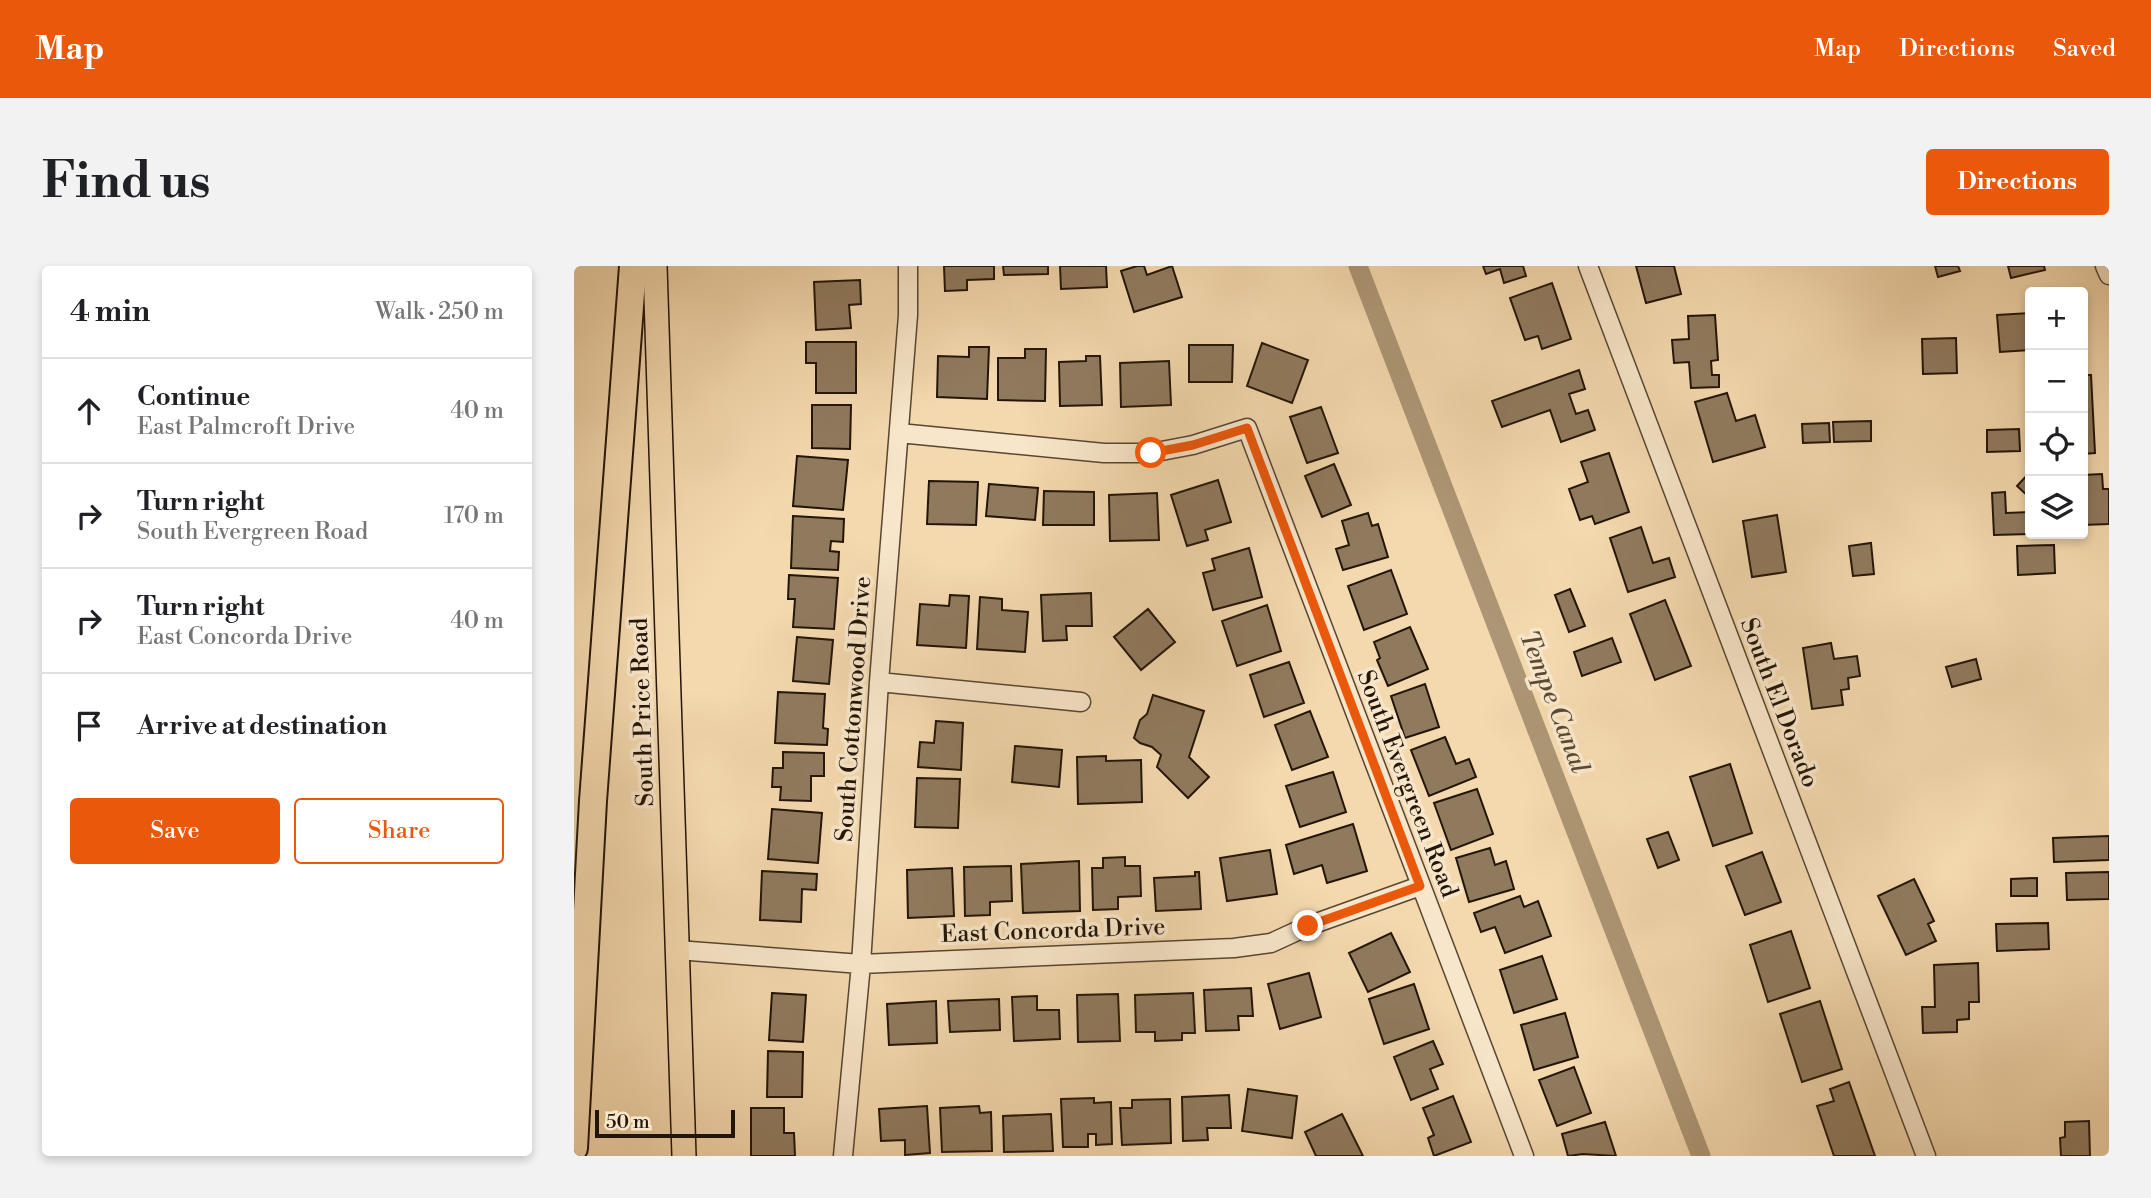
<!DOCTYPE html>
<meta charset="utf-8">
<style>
:root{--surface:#fff;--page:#f2f2f2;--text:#202124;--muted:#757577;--line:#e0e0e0;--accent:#ea580c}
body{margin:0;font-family:"Libre Bodoni",serif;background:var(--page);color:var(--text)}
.controls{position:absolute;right:21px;top:21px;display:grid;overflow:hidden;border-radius:7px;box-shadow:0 4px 10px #0003}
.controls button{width:63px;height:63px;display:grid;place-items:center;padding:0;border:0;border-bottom:2px solid var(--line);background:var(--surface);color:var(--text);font:35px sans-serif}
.scale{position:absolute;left:21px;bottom:18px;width:140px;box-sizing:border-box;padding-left:7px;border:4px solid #231507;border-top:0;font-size:19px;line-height:24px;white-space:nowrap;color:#231507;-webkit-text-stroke:5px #f8e6ca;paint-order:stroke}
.stop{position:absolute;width:21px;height:21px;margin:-16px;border:5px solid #ea580c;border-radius:50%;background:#fff}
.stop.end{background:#ea580c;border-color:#fff;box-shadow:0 2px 7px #0008}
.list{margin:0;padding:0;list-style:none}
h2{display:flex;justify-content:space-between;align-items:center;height:91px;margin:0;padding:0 28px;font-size:30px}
h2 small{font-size:23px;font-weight:400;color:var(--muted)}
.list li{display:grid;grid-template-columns:46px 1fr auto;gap:21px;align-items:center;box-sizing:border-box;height:105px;padding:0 28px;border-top:2px solid var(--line)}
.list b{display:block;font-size:26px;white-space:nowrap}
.list p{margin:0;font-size:23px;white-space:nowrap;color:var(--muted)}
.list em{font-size:23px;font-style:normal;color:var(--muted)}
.actions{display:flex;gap:14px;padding:21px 28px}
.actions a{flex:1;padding:16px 0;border:2px solid var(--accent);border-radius:7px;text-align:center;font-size:24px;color:var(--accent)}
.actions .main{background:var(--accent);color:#fff}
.icon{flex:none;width:38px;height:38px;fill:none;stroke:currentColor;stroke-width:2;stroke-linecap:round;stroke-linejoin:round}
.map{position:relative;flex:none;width:1535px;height:890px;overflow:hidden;border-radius:7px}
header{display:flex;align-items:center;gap:42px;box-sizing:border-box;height:98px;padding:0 35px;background:var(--accent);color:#fff}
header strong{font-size:33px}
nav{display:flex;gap:38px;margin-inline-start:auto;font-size:24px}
.intro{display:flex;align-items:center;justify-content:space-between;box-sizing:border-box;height:168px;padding:0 42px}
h1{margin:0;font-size:49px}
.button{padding:18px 32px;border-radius:7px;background:var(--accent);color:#fff;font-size:24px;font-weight:700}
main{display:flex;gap:42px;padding:0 42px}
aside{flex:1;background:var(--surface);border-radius:7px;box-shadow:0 4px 10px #0003}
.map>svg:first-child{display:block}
</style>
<header>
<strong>Map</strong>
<nav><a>Map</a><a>Directions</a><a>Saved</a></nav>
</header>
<div class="intro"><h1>Find us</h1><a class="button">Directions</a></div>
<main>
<aside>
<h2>4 min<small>Walk · 250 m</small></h2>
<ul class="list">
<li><svg class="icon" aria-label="ahead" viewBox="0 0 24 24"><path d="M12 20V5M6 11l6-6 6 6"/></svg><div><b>Continue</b><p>East Palmcroft Drive</p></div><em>40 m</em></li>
<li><svg class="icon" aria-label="right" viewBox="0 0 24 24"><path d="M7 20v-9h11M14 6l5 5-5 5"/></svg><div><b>Turn right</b><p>South Evergreen Road</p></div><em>170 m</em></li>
<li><svg class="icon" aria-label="right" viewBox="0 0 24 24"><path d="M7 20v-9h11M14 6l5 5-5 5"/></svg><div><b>Turn right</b><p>East Concorda Drive</p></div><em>40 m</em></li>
<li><svg class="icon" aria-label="arrive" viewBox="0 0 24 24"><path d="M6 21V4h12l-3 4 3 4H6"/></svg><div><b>Arrive at destination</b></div></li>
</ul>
<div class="actions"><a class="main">Save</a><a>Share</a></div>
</aside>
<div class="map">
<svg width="1535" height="890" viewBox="0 0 1535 890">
<rect width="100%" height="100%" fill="#f4d8ae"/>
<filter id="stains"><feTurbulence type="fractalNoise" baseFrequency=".00286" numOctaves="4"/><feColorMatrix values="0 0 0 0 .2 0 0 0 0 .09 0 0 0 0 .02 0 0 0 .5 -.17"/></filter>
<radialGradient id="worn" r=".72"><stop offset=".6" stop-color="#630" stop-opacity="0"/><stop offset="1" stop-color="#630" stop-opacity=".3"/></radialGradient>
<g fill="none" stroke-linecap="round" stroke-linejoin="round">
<path stroke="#ad9675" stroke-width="19" d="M 784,0 L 1127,890"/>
</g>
<path fill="#907a5e" stroke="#231507" stroke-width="2" d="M 370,0 L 420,0 L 420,13 L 393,14 L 393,24 L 371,25 Z
M 429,0 L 474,0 L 474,8 L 430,9 Z
M 486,0 L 532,0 L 533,21 L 487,23 Z
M 563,0 L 570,0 L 573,9 L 598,0 L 608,31 L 560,46 L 547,5 Z
M 909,0 L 949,0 L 952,10 L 930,17 L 926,3 L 912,8 Z
M 1062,0 L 1100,0 L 1107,28 L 1072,37 Z
M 1361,0 L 1384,0 L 1386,5 L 1364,11 Z
M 1434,0 L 1470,0 L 1471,4 L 1437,12 Z
M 286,14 L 287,38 L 275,39 L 277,62 L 242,64 L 240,16 Z
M 978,17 L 997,73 L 968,83 L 964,70 L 951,74 L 936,32 Z
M 1456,47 L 1456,84 L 1426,86 L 1423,49 Z
M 1141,49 L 1144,94 L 1137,95 L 1138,109 L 1145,109 L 1145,121 L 1117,122 L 1115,96 L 1100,97 L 1098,74 L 1115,73 L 1114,50 Z
M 1382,72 L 1383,107 L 1349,108 L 1348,73 Z
M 232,76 L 282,76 L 282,127 L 242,127 L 242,97 L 232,97 Z
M 688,77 L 734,94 L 718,137 L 673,120 Z
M 615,79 L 659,79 L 658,116 L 615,116 Z
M 395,81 L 415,81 L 413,133 L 363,131 L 364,90 L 395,91 Z
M 451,83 L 472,83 L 471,135 L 424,134 L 424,92 L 451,92 Z
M 512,90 L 526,90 L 528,139 L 486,140 L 485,96 L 512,95 Z
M 595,95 L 597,139 L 547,141 L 546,97 Z
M 1005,104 L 1011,123 L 995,128 L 1002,148 L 1014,144 L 1021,164 L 987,176 L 976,144 L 928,161 L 918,135 Z
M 1509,109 L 1517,109 L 1521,187 L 1509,188 Z
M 1153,127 L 1162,155 L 1181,149 L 1191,181 L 1139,196 L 1121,136 Z
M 238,139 L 277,139 L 276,183 L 238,182 Z
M 747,141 L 764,187 L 733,197 L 716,151 Z
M 1297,155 L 1297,175 L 1260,176 L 1259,156 Z
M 1255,157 L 1256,176 L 1229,177 L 1228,158 Z
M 1445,163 L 1446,185 L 1413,186 L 1413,164 Z
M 1035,187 L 1055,246 L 1021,258 L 1018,250 L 1006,254 L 995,223 L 1014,216 L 1007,196 Z
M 223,190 L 274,194 L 269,244 L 219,240 Z
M 760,198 L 777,239 L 748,251 L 731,210 Z
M 1456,206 L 1456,232 L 1443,220 Z
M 1528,208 L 1529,223 L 1535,223 L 1535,258 L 1509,259 L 1509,209 Z
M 644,214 L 657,256 L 631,264 L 634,274 L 613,280 L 597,229 Z
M 355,215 L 404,216 L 402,259 L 353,258 Z
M 415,218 L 464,222 L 461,254 L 412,250 Z
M 470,225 L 520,226 L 520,259 L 469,259 Z
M 1431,226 L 1432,247 L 1456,246 L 1456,268 L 1420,269 L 1418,227 Z
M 583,227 L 585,274 L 536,275 L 535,229 Z
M 794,247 L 798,260 L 804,258 L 814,291 L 769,304 L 762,283 L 775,279 L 768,255 Z
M 1203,249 L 1212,306 L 1178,311 L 1169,255 Z
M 219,250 L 270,253 L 269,276 L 257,275 L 256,285 L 265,286 L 264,304 L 217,302 Z
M 1067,261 L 1079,297 L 1095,292 L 1101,311 L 1054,326 L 1036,272 Z
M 1297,277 L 1300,308 L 1279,310 L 1275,280 Z
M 1480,279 L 1481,307 L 1444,309 L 1443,280 Z
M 675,282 L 688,331 L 639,344 L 629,307 L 641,304 L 638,293 Z
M 817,304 L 833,348 L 790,364 L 774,320 Z
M 215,309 L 264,312 L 260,363 L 219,361 L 221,333 L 214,333 Z
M 996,323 L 1011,360 L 995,366 L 981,329 Z
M 517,327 L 518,360 L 492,360 L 493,374 L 469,375 L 467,329 Z
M 376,329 L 395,330 L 392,382 L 343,379 L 346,338 L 375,340 Z
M 406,331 L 428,333 L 428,344 L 454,346 L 451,386 L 403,383 Z
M 1091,334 L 1117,400 L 1081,414 L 1056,348 Z
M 693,339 L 707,385 L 663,400 L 648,355 Z
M 574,343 L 601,376 L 567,404 L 540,371 Z
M 836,361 L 854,403 L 814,420 L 803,394 L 806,392 L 800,376 Z
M 223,371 L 259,374 L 255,418 L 219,415 Z
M 1038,372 L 1047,396 L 1008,410 L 1000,386 Z
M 1257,377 L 1260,393 L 1283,390 L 1286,410 L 1274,412 L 1275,423 L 1267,424 L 1269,439 L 1238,443 L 1229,382 Z
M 1402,393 L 1407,413 L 1378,421 L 1372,401 Z
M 715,396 L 730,437 L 690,451 L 676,409 Z
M 851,418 L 865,461 L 831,472 L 817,430 Z
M 204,426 L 251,428 L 249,462 L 254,463 L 253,479 L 201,477 Z
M 579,429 L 630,445 L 615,491 L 635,511 L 614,532 L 583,501 L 587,489 L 578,481 L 566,477 L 560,472 L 566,454 L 573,448 Z
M 736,445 L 754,491 L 718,504 L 701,459 Z
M 362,455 L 389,457 L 387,504 L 344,501 L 346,476 L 360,477 Z
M 871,471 L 882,498 L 895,493 L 902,511 L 855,530 L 837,484 Z
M 441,480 L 488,484 L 485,521 L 438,516 Z
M 209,486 L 250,487 L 250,510 L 237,510 L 237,535 L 206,534 L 207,521 L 198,521 L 199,502 L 209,502 Z
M 532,490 L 532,495 L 567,494 L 568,536 L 504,538 L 503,491 Z
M 1156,498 L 1178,567 L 1139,580 L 1116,511 Z
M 759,506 L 772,546 L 726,561 L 712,520 Z
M 343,512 L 386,513 L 384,562 L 341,561 Z
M 903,523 L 919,568 L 877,584 L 860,537 Z
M 198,543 L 248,547 L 244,597 L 194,593 Z
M 779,558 L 793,605 L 753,617 L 748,599 L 720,608 L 712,579 Z
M 1094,566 L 1105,594 L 1084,602 L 1073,573 Z
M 1535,570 L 1535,594 L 1480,596 L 1479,572 Z
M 916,582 L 921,599 L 932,595 L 940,623 L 895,636 L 882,592 Z
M 696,584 L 703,628 L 653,635 L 646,592 Z
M 1188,586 L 1207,636 L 1171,649 L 1152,600 Z
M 551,591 L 551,600 L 566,600 L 567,630 L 544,631 L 544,643 L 519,644 L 518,602 L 529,602 L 529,592 Z
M 505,595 L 506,645 L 449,647 L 447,598 Z
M 437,600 L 438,635 L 416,636 L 416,649 L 391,650 L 390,601 Z
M 378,602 L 380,650 L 334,652 L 333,604 Z
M 188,605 L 243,608 L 242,624 L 228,623 L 227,656 L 186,654 Z
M 621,606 L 625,606 L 627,643 L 582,645 L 580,612 L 621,610 Z
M 1535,606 L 1535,633 L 1493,634 L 1492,607 Z
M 1463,612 L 1463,630 L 1437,630 L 1437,613 Z
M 1340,613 L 1360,655 L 1354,658 L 1362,675 L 1332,689 L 1304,630 Z
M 946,630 L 950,641 L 964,635 L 977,670 L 931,687 L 921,661 L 907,666 L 900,647 Z
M 1474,657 L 1475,683 L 1423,685 L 1422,658 Z
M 1217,665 L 1236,722 L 1194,736 L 1176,679 Z
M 817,667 L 836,706 L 794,726 L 775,687 Z
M 968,690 L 983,733 L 940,747 L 926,704 Z
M 1404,697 L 1405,736 L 1395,736 L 1395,753 L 1383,754 L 1383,766 L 1349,767 L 1348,741 L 1361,741 L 1360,699 Z
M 735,707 L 747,751 L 706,763 L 694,718 Z
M 840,718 L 855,763 L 810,778 L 795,733 Z
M 677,722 L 679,750 L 664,750 L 665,764 L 632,765 L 630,724 Z
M 198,727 L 232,729 L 229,776 L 195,774 Z
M 619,727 L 621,767 L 608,767 L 608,774 L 581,775 L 581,766 L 562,766 L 561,729 Z
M 544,728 L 546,775 L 504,776 L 503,729 Z
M 463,730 L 463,744 L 485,744 L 486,773 L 440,775 L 438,731 Z
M 425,733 L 426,764 L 376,766 L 374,735 Z
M 362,735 L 363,777 L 315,779 L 313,738 Z
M 1246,735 L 1268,803 L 1228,816 L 1206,748 Z
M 991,747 L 1004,791 L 960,804 L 947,759 Z
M 859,775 L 869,798 L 856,803 L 864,823 L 837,834 L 820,791 Z
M 194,785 L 229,786 L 228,831 L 193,831 Z
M 1000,801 L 1017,847 L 983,860 L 965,814 Z
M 1275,816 L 1301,890 L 1260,890 L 1243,840 L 1260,835 L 1256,823 Z
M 674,823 L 723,830 L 718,872 L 668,865 Z
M 655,829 L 657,862 L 633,862 L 634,874 L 609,875 L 608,831 Z
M 879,830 L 897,876 L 860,890 L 854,872 L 860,869 L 849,842 Z
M 520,832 L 520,837 L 537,836 L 538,878 L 522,879 L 522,868 L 514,868 L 514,881 L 489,881 L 487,833 Z
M 596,833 L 597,877 L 548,879 L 546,842 L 558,842 L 558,834 Z
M 353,840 L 356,887 L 331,889 L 331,874 L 307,875 L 305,843 Z
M 405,840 L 406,847 L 417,846 L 418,885 L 368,886 L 366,842 Z
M 177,842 L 210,842 L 210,867 L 220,867 L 221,890 L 177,890 Z
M 477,848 L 479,885 L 430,886 L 429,850 Z
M 768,848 L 789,890 L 742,890 L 731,866 Z
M 1515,855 L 1516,890 L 1487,890 L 1486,872 L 1491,871 L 1491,856 Z
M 1031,856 L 1042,890 L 1009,888 L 994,890 L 988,868 Z"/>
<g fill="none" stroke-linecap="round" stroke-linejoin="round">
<defs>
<path id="minor" d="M 1014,0 L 1352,890
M 1531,0 L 1535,9
M 325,167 L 530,187 L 577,187 L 619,179 L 673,162 L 950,890
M 305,416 L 507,436
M 103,684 L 287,698 L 660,682 L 697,677 L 734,660 L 846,620
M 269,890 L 287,698 L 305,416 L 334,49 L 334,0"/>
<path id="major" d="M 81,0 L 110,890"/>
<path id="highway" d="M 0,882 L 19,535 L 59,0"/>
</defs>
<use href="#minor" stroke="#574631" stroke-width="21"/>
<use href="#major" stroke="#231507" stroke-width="26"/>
<use href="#highway" stroke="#231507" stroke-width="30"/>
<use href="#minor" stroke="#f8e6ca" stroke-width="18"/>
<use href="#major" stroke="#f4d8ae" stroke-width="23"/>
<use href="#highway" stroke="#f4d8ae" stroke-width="26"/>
</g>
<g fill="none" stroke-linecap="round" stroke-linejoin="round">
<path stroke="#ea580c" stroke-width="9" d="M 577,187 L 619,179 L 673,162 L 846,620 L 734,660"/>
</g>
<g text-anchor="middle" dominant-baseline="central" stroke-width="7" stroke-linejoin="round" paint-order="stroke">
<g font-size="24" fill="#231507" stroke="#f8e6ca">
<text transform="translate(1205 437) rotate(69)">South El Dorado</text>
<text transform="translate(280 443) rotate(-86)">South Cottonwood Drive</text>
<text transform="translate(69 446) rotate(-92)">South Price Road</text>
<text transform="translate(833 518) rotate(69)">South Evergreen Road</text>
<text transform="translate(479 665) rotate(-2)">East Concorda Drive</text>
</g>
<g font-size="26" font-style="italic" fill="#5a4933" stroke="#f8e6ca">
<text transform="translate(980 436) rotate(69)">Tempe Canal</text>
</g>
</g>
<rect width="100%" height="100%" filter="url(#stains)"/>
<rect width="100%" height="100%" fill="url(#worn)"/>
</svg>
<div class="controls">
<button>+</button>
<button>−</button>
<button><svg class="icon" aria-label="locate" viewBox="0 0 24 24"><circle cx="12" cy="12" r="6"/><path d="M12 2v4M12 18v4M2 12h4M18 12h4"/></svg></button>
<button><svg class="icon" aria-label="layers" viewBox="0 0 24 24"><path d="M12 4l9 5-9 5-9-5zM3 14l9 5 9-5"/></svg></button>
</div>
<div class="scale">50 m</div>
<div class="stop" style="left:577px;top:187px"></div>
<div class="stop end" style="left:734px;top:660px"></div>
</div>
</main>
